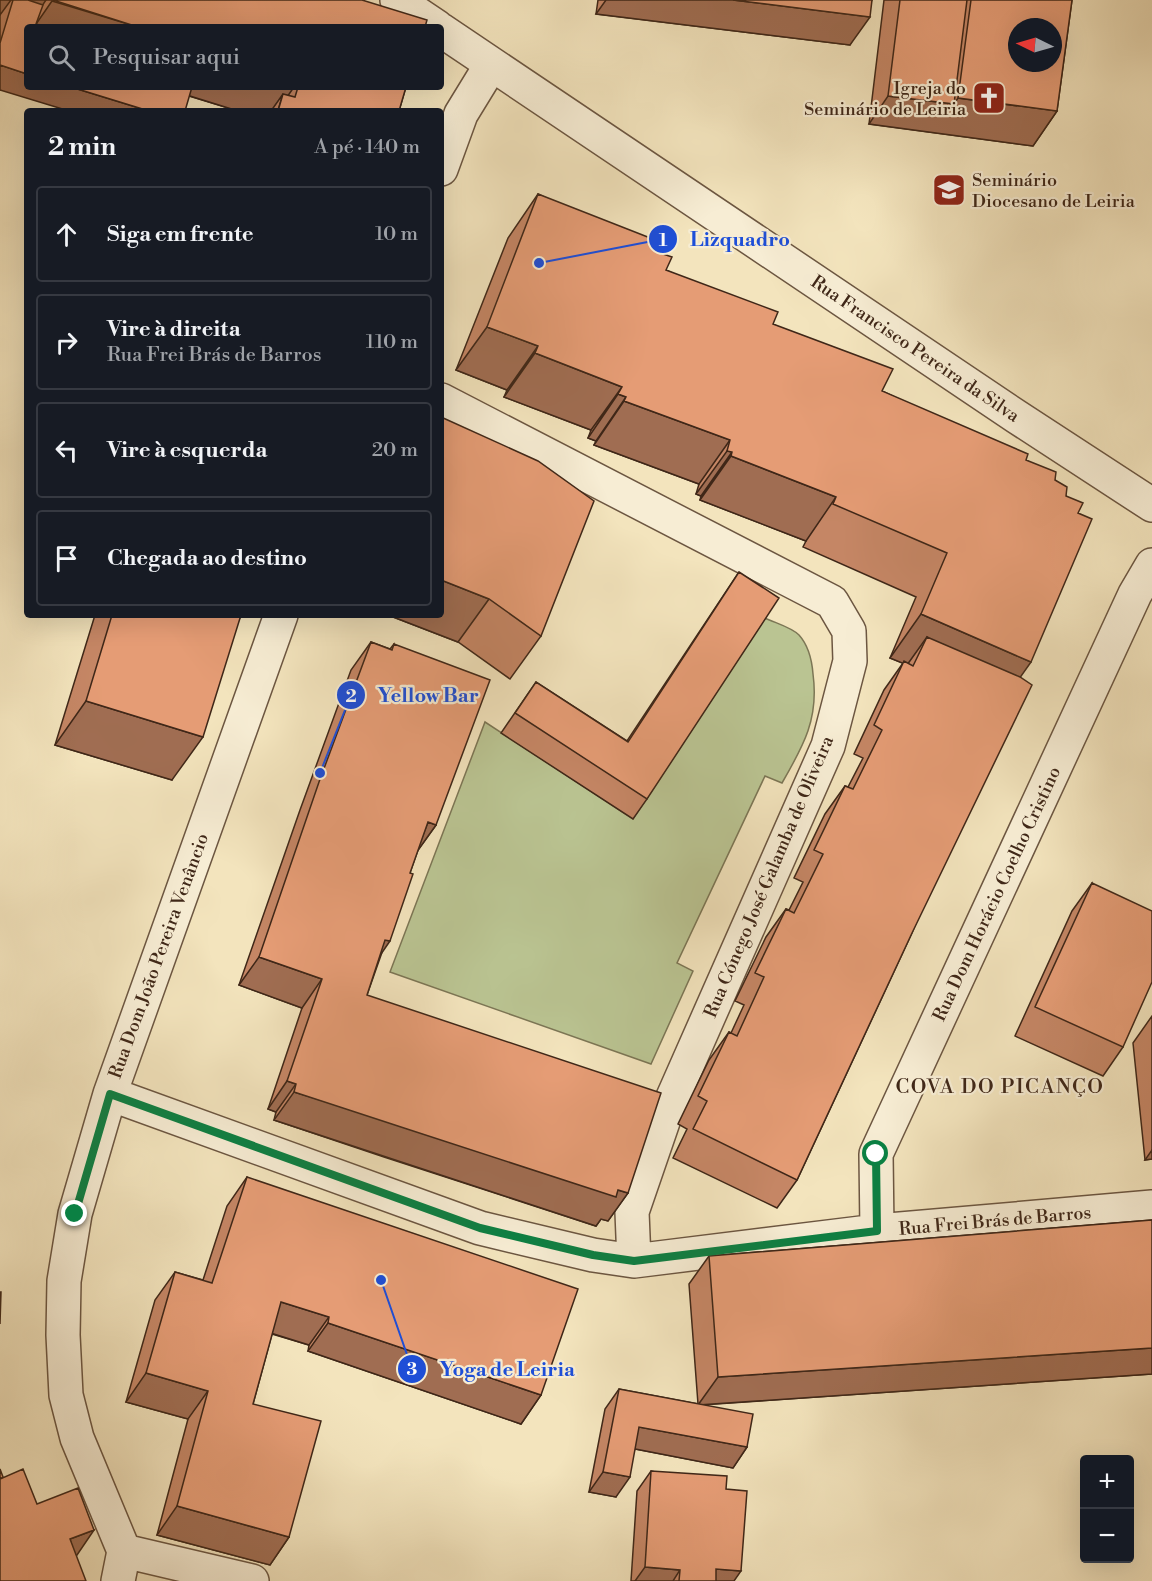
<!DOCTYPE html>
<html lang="pt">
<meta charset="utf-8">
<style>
:root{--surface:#171b24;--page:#20242c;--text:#f1f3f6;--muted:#9ea1a6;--line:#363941}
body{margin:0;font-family:"Libre Bodoni",serif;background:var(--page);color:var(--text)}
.controls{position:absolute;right:18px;bottom:18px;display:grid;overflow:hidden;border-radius:6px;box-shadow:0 6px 24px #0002}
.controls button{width:54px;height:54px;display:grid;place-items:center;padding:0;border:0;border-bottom:2px solid var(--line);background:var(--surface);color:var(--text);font:30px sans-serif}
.compass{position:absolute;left:1008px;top:18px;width:54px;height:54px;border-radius:50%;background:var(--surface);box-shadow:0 6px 24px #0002;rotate:275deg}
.stop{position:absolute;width:18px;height:18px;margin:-14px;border:4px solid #0b8043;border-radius:50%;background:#fff}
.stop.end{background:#0b8043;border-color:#fff;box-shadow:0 2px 6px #0008}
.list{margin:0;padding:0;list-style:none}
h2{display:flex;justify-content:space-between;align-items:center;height:78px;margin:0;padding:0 24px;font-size:26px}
h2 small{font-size:20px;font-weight:400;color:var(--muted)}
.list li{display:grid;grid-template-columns:39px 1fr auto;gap:18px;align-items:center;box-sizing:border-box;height:96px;margin:0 12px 12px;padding:0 12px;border:2px solid var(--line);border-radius:6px}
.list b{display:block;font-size:22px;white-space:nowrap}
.list p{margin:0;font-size:20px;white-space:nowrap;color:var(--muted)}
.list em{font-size:20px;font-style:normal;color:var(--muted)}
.icon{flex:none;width:33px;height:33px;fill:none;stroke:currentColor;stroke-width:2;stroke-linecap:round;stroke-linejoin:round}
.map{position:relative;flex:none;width:1152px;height:1581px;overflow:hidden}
.search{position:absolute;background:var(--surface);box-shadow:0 6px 24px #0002;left:24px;top:24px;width:420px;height:66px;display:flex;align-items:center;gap:15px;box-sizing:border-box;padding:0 21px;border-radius:6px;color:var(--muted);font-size:22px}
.panel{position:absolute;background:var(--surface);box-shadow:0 6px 24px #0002;left:24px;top:108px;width:420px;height:510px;border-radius:6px}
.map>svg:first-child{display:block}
</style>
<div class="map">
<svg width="1152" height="1581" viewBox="0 0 1152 1581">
<rect width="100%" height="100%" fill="#f3e4bd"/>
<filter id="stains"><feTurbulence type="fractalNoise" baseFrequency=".00333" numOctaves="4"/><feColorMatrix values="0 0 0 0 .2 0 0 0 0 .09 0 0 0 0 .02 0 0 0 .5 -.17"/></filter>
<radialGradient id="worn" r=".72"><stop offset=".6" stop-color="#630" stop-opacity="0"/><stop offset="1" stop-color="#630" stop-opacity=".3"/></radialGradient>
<path fill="#bac492" stroke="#7c7655" stroke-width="1.5" d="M 765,618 C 775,623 791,627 799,635 C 808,645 812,661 813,674 C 819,718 804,745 782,783 L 765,776 L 677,963 L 693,971 L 651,1064 L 390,972 L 485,722 L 633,819 Z"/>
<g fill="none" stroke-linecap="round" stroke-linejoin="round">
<defs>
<path id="minor" d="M 441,169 L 461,114 L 491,65
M 441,400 L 832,602 L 849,631 L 850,661 L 828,746 L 666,1113 L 632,1212 L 634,1261
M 110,1094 L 480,1228 L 593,1255 L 634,1261 L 877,1231 L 1152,1207
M 877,1231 L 876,1154 L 1135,594 L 1152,565
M 124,1551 L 252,1581
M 118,1581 L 124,1551 L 77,1438 L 66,1395 L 63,1335 L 64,1281 L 75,1214 L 110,1094 L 281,615"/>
<path id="tertiary" d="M 397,0 L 437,27
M 441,30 L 1017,417 L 1152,505"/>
</defs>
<use href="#minor" stroke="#6c5641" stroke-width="36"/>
<use href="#tertiary" stroke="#6c5641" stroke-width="36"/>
<use href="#minor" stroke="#f7edd4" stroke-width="33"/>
<use href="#tertiary" stroke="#f7edd4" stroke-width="33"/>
</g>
<path fill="#c58665" stroke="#3f2718" stroke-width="1.5" d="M 0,0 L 362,0 L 27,87 L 406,87 L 399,111 L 238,111 L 189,96 L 0,90 Z
M 598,0 L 872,0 L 850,45 L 596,14 Z
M 884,0 L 1072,0 L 1057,111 L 1033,146 L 869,124 Z
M 538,194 L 660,253 L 666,270 L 773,324 L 882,391 L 1026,460 L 1055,480 L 1078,513 L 1020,677 L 912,933 L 797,1180 L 777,1208 L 673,1158 L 687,1129 L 678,1124 L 709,1060 L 729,1032 L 731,1033 L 744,1005 L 735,1001 L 766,937 L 786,909 L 789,910 L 803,882 L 794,878 L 825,814 L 845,786 L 848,787 L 863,758 L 854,754 L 884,690 L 903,663 L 890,658 L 916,597 L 803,547 L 806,541 L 700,500 L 701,496 L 696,494 L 699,484 L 594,445 L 596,441 L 588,438 L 591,430 L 504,397 L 507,390 L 456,370 L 508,238 Z
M 441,417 L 541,636 L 510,679 L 458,642 L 388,615 L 441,615 Z
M 739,572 L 647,799 L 633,819 L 501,733 L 536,682 L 627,741 Z
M 95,615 L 241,615 L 172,780 L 55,745 Z
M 371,642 L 390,649 L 394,644 L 436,825 L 418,850 L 367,995 L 628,1193 L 608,1221 L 601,1219 L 596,1226 L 384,1157 L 274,1120 L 276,1112 L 268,1109 L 302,1008 L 239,985 L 300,810 L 351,670 Z
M 1092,883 L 1123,1047 L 1103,1076 L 1015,1036 L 1072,911 Z
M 1152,1016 L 1152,1159 L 1145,1160 L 1133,1043 Z
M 247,1177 L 541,1395 L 521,1424 L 308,1351 L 309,1345 L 272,1334 L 253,1404 L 289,1537 L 270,1565 L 157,1535 L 188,1419 L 126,1402 L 155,1300 L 175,1272 L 203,1280 L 227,1206 Z
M 1152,1220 L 1152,1374 L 701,1405 L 747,1447 L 733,1468 L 635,1449 L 616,1497 L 589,1492 L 605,1409 L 619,1389 L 698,1404 L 689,1284 L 709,1256 Z
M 651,1471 L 726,1489 L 734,1581 L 631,1581 L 637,1491 Z"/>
<path fill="#a06d52" stroke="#3f2718" stroke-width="1.5" d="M 0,0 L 11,0 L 0,15 Z
M 13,0 L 46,0 L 29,25 Z
M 606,0 L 733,0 L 870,17 L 850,45 L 596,14 Z
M 52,1 L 138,27 L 34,27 Z
M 0,65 L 27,74 L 27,87 L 71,87 L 149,111 L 69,111 L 0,90 Z
M 161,87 L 294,87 L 278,110 L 283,94 L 271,111 L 238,111 Z
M 888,96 L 954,104 L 958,98 L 1057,111 L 1033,146 L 869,124 Z
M 487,327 L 538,346 L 507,390 L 456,370 Z
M 535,353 L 622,387 L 591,430 L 504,397 Z
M 618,394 L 626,397 L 596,441 L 588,438 Z
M 624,401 L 730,440 L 699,484 L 594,445 Z
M 727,451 L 732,452 L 701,496 L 696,494 Z
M 731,456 L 836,497 L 806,541 L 700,500 Z
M 441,580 L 489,599 L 458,642 L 388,615 L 441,615 Z
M 921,614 L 1031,662 L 1000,706 L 927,637 L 907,665 L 890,658 Z
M 86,701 L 203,737 L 172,780 L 55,745 Z
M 428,822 L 436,825 L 416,853 Z
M 385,940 L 390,941 L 370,970 Z
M 259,957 L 322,979 L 302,1008 L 239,985 Z
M 287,1081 L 296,1084 L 276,1112 L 268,1109 Z
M 294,1092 L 618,1190 L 628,1193 L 608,1221 L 601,1219 L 596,1226 L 274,1120 Z
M 1152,1150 L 1152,1159 L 1145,1160 Z
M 281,1302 L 329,1317 L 309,1345 L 261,1330 Z
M 328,1323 L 541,1395 L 521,1424 L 308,1351 Z
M 1152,1348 L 1152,1374 L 698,1405 L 718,1377 Z
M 146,1373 L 208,1391 L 188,1419 L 126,1402 Z
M 639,1427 L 747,1447 L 733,1468 L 625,1447 Z
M 603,1472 L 630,1477 L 616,1497 L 589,1492 Z
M 177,1506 L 289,1537 L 270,1565 L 157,1535 Z
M 94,1530 L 75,1558 L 70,1539 Z
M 645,1567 L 680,1570 L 673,1581 L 635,1581 Z
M 716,1569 L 741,1571 L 734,1581 L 708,1581 Z"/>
<path fill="#e59c75" stroke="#3f2718" stroke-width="1.5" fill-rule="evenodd" d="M 13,0 L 28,0 L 43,5 L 36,24 L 46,27 L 27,27 L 27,74 L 0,65 L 0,43 Z
M 53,0 L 362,0 L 427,20 L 425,27 L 138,27 Z
M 733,0 L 872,0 L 870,17 Z
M 900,0 L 967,0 L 954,104 L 888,96 Z
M 971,0 L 1072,0 L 1057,111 L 958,98 ZM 1017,27 L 1053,27 L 1053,63 L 1017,63 Z
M 71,87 L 192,87 L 185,111 L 149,111 Z
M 298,87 L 406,87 L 399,111 L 278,111 L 283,94 L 295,97 Z
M 538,194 L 663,243 L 660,253 L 672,257 L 666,270 L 778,312 L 773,324 L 893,369 L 882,391 L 1028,454 L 1026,460 L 1056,472 L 1055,480 L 1067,487 L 1066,496 L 1083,503 L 1078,513 L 1092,519 L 1031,662 L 921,614 L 947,553 L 833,504 L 836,497 L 731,456 L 732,452 L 727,451 L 730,440 L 624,401 L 626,397 L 618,394 L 622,387 L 535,353 L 538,346 L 487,327 Z
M 441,417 L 538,461 L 594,501 L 541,636 L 489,599 L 441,580 Z
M 739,572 L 779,598 L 647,799 L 515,713 L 536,682 L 628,742 Z
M 112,615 L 241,615 L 203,737 L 86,701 Z
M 927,637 L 1020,677 L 1032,685 L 912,933 L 797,1180 L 693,1129 L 707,1101 L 698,1096 L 729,1032 L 737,1036 L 764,977 L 755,973 L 786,909 L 794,913 L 823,854 L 814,850 L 845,786 L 853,789 L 882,730 L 874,725 L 904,661 L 913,666 Z
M 371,642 L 392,650 L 394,644 L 490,680 L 436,825 L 428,822 L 410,873 L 413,874 L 390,941 L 385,940 L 367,995 L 661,1093 L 628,1193 L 618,1190 L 616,1197 L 404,1128 L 294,1092 L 296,1084 L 287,1081 L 322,979 L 259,957 L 319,782 Z
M 1092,883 L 1152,911 L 1152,982 L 1123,1047 L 1035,1007 Z
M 247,1177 L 578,1289 L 541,1395 L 328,1323 L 329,1317 L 281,1302 L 253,1404 L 321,1421 L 289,1537 L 177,1506 L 208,1391 L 146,1373 L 175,1272 L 212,1283 Z
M 1152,1220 L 1152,1348 L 718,1377 L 709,1256 Z
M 0,1292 L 1,1292 L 0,1324 Z
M 619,1389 L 753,1414 L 747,1447 L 639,1427 L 630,1477 L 603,1472 Z
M 0,1469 L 3,1477 L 0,1479 Z
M 23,1469 L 37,1504 L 78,1488 L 94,1530 L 70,1539 L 86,1581 L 0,1581 L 0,1479 Z
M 651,1471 L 727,1476 L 726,1489 L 747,1491 L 741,1571 L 716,1569 L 716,1581 L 679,1581 L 680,1570 L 645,1567 Z"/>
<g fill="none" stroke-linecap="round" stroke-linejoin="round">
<path stroke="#0b8043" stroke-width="8" d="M 75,1214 L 110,1094 L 480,1228 L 593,1255 L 634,1261 L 877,1231 L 876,1154"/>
</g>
<defs>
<symbol id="church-square" viewBox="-11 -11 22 22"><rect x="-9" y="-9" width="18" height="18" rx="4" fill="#8f2418" stroke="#f7edd4"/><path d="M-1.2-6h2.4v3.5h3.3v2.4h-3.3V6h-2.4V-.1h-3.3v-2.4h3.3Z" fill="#fff"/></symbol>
<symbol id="school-square" viewBox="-11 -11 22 22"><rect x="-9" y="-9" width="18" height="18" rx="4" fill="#8f2418" stroke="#f7edd4"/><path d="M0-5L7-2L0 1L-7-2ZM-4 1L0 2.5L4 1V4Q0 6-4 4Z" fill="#fff"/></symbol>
</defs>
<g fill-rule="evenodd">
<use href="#church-square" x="970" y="79" width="38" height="38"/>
<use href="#school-square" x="930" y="171" width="38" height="38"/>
</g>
<g text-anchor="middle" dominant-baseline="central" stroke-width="4.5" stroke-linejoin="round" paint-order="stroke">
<g font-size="18" fill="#3f2718" stroke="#f7edd4" text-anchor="end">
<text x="966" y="88">Igreja do<tspan x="966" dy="21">Seminário de Leiria</tspan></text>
<text x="972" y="180" text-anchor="start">Seminário<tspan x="972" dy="21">Diocesano de Leiria</tspan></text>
</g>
<g font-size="18" fill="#3f2718" stroke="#f7edd4">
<text transform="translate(915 349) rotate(34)">Rua Francisco Pereira da Silva</text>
<text transform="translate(769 877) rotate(-67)">Rua Cónego José Galamba de Oliveira</text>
<text transform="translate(997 894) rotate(-65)">Rua Dom Horácio Coelho Cristino</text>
<text transform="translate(159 956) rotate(-70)">Rua Dom João Pereira Venâncio</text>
<text transform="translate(995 1221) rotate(-5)">Rua Frei Brás de Barros</text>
</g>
<g font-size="20" letter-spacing="1.5" fill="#3f2718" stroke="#f7edd4">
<text x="1000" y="1087">COVA DO PICANÇO</text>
</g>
</g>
<path fill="none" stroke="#1d4ed8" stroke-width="2" d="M539 263L663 239M320 773L351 695M381 1280L412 1369"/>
<g fill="#1d4ed8" stroke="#f7edd4" stroke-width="2">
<circle cx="539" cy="263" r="6"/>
<circle cx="320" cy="773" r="6"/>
<circle cx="381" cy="1280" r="6"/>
<circle cx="663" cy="239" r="15"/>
<circle cx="351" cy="695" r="15"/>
<circle cx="412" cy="1369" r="15"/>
</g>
<g font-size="18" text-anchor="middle" font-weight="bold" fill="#fff">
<text x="663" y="246">1</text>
<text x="351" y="702">2</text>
<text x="412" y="1375">3</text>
</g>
<g font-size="20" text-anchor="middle" font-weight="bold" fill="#1d4ed8" stroke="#f7edd4" stroke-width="4.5" stroke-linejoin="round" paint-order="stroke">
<text x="740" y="246">Lizquadro</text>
<text x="428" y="702">Yellow Bar</text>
<text x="507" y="1376">Yoga de Leiria</text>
</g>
<rect width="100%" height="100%" filter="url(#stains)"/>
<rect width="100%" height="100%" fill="url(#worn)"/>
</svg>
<div class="controls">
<button>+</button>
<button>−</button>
</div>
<svg class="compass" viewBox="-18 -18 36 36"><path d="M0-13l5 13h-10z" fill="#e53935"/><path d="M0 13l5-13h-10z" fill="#9ea1a6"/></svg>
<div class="stop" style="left:876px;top:1154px"></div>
<div class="stop end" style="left:75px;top:1214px"></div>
<div class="search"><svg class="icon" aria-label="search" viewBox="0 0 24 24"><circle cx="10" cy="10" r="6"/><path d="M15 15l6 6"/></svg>Pesquisar aqui</div>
<section class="panel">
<h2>2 min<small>A pé · 140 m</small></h2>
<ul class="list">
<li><svg class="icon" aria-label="ahead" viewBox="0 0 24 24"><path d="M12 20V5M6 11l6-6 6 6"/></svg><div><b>Siga em frente</b></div><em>10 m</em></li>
<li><svg class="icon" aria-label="right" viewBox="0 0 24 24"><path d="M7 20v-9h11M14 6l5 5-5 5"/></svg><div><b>Vire à direita</b><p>Rua Frei Brás de Barros</p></div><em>110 m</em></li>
<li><svg class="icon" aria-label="left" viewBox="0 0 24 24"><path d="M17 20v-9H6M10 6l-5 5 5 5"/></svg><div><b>Vire à esquerda</b></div><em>20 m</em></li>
<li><svg class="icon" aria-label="arrive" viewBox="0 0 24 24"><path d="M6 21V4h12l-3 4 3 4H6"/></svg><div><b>Chegada ao destino</b></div></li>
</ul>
</section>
</div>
